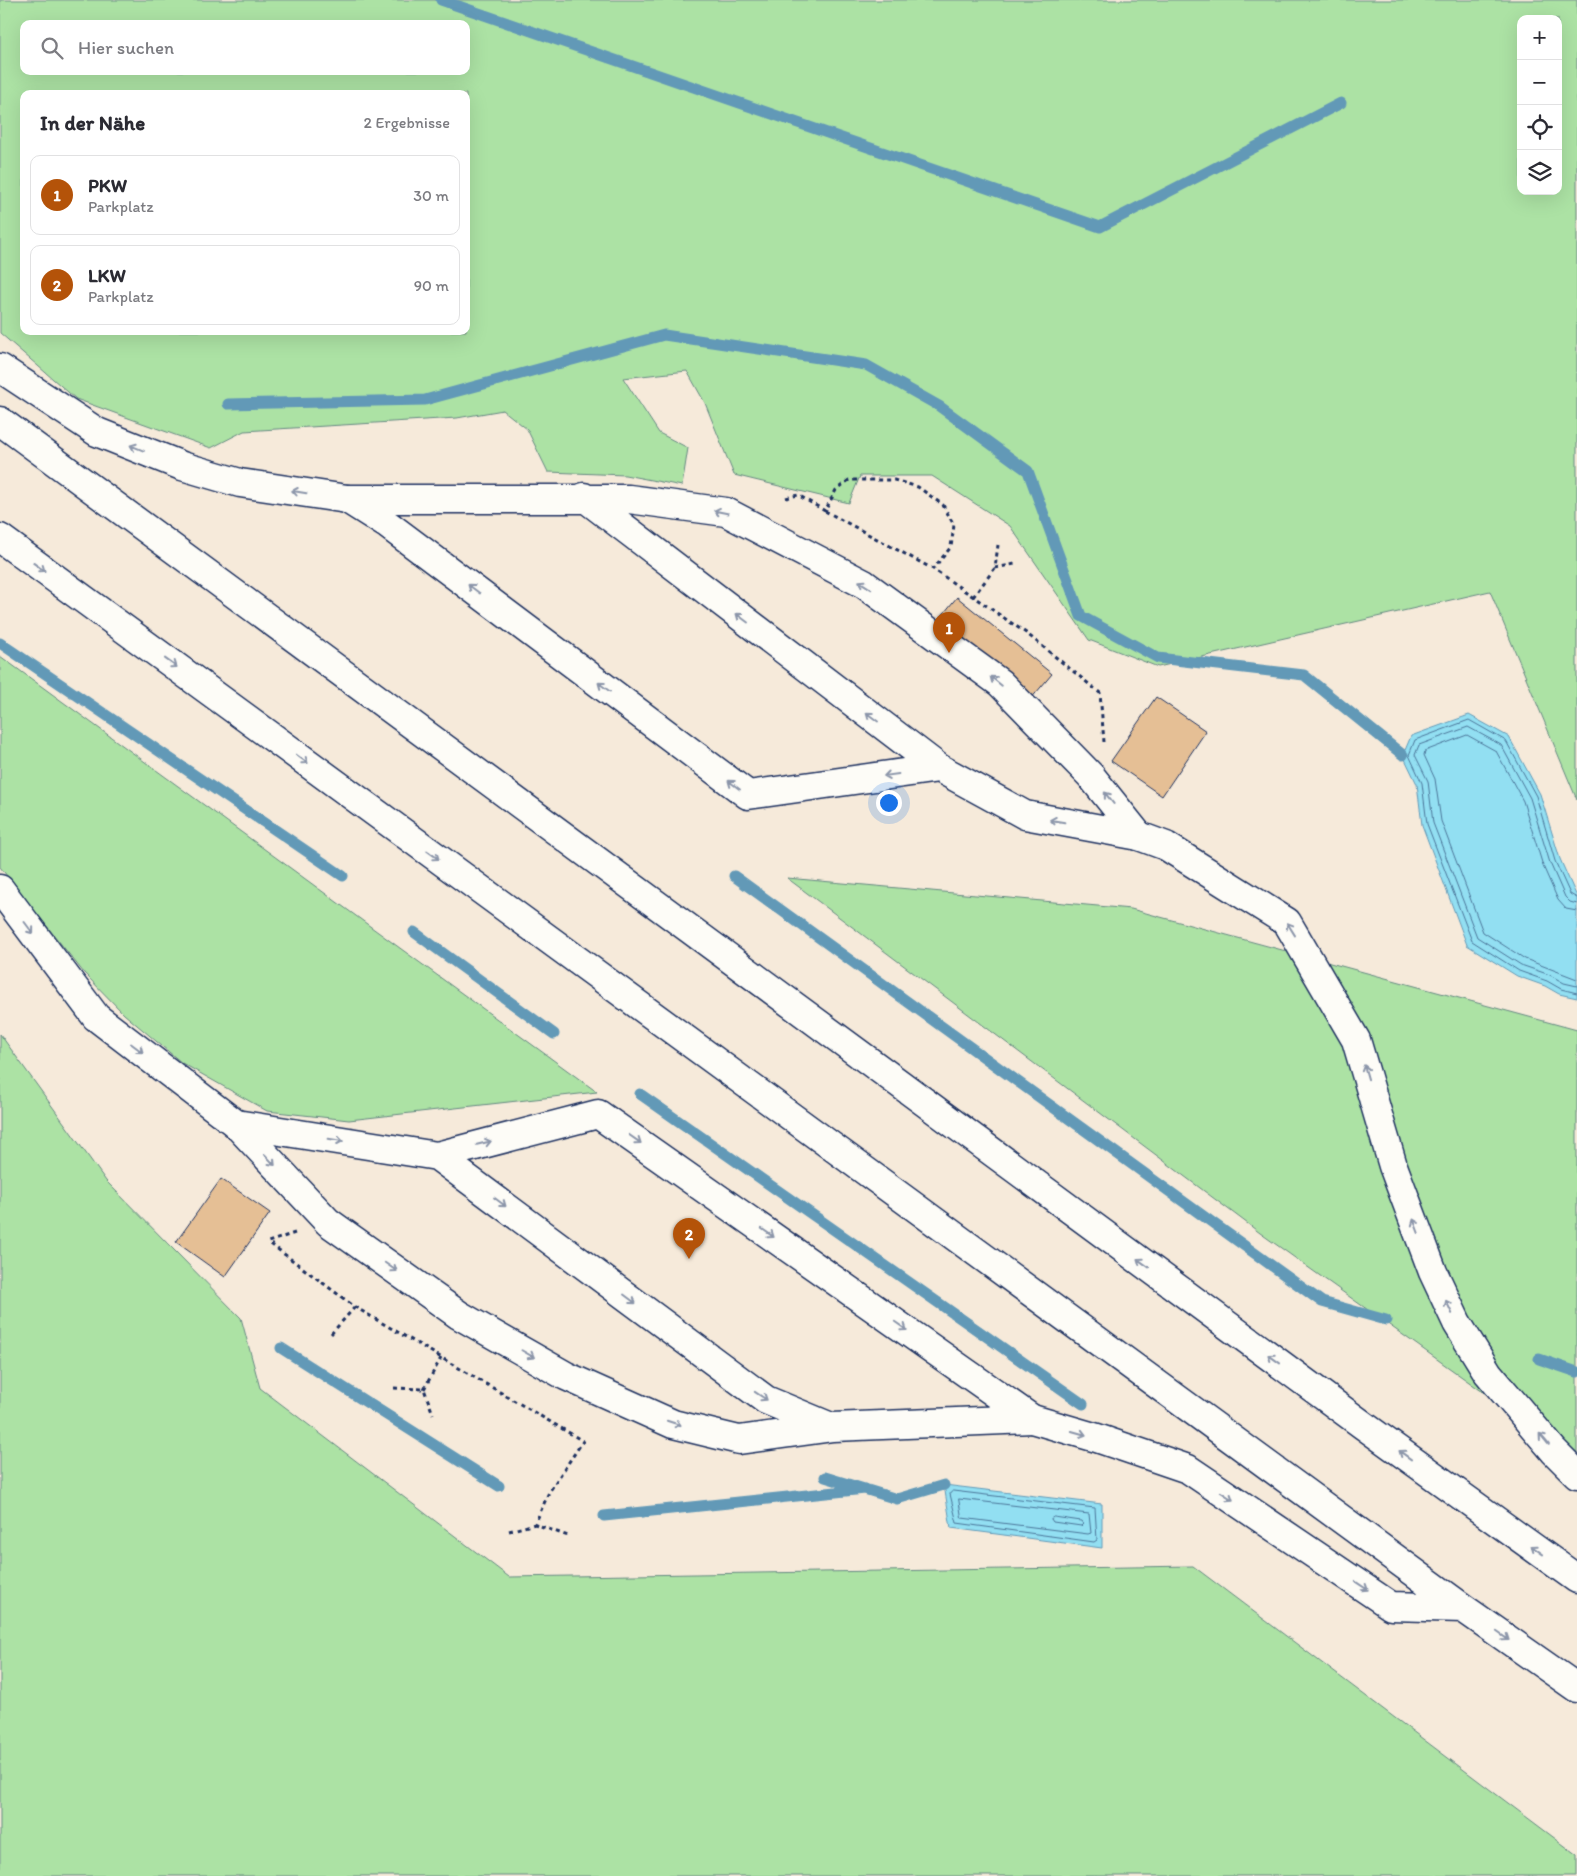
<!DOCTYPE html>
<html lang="de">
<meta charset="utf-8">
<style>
:root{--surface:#fff;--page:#f2f2f3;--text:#2b2b33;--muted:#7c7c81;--line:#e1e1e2;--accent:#b45309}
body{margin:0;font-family:Itim,sans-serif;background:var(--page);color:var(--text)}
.controls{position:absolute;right:15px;top:15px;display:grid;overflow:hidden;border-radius:10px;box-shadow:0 5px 20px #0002}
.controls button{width:45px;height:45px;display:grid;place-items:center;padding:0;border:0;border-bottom:1px solid var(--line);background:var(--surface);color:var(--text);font:25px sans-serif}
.you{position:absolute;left:888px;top:802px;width:18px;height:18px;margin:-12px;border:4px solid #fff;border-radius:50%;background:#1a73e8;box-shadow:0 0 0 8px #1a73e833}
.badge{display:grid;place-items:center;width:32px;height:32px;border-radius:50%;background:var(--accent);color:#fff;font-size:16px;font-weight:700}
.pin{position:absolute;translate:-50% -41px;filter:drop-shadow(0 1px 2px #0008)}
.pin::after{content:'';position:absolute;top:26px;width:18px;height:15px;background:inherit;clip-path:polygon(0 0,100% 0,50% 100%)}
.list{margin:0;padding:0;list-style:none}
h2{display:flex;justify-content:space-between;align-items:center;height:65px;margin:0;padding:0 20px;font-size:21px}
h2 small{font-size:16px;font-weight:400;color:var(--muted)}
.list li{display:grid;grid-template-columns:32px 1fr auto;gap:15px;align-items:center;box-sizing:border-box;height:80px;margin:0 10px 10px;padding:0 10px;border:1px solid var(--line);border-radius:10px}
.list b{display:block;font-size:19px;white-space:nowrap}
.list p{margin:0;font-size:16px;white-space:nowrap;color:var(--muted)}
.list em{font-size:16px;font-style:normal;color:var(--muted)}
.icon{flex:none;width:28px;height:28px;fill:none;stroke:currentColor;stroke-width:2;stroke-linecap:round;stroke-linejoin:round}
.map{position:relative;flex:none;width:1577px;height:1876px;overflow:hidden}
.search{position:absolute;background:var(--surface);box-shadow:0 5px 20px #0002;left:20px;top:20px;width:450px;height:55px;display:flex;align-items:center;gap:12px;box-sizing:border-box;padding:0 18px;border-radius:10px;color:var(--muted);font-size:19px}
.panel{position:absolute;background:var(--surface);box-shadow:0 5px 20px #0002;left:20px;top:90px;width:450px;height:245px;border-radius:10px}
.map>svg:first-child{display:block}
</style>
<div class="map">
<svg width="1577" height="1876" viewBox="0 0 1577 1876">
<rect width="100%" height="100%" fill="#f6eada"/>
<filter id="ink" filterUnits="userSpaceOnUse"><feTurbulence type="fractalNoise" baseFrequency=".02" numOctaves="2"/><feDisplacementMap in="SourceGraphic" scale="10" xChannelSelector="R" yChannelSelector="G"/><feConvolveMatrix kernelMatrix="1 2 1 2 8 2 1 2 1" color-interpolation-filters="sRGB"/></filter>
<g filter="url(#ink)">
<path fill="#ace2a4" stroke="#648881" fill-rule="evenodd" d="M 0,0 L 1577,0 L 1577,800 L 1490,591 L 1158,667 L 1089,640 L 1010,526 L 932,476 L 860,476 L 849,503 L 734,475 L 705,403 L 687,371 L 623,378 L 659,433 L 688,448 L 682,486 L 625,475 L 548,472 L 527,429 L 503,410 L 457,418 L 244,431 L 211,448 L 76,399 L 0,333 ZM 1521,19 L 1558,19 L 1558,191 L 1521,191 ZM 24,24 L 466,24 L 466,71 L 24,71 ZM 24,94 L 466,94 L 466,331 L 24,331 Z
M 0,656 L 597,1092 L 349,1120 L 267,1111 L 182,1063 L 124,1014 L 84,973 L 0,867 Z
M 787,878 L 1131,909 L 1577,1030 L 1577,1459 L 1260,1233 Z
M 0,1034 L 106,1181 L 241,1318 L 260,1388 L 509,1577 L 1193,1566 L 1577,1855 L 1577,1876 L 0,1876 Z"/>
<path fill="#92dff2" stroke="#6299b7" d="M 1469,715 L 1509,737 L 1540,794 L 1560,859 L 1577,897 L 1577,998 L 1559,994 L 1545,986 L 1517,976 L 1467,945 L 1422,825 L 1417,784 L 1403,755 L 1411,736 Z
M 944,1485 L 1102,1504 L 1102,1548 L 951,1528 Z"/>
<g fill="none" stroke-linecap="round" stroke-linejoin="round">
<path stroke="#4b7599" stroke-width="1" d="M 1577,898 L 1570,894 L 1555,861 L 1536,796 L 1506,741 L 1469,720 L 1415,740 L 1409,755 L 1422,783 L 1427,824 L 1472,941 L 1519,971 L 1547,981 L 1561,989 L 1577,993
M 1577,904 L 1570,902 L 1565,897 L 1550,863 L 1530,798 L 1501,745 L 1468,727 L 1419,745 L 1415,755 L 1428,781 L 1433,823 L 1477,937 L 1521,965 L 1550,975 L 1564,983 L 1577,986
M 1577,911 L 1566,909 L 1558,900 L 1543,866 L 1523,801 L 1496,751 L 1467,735 L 1425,751 L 1424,755 L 1435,779 L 1441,821 L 1483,932 L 1525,959 L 1577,979
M 953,1491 L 1095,1508 L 1097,1540 L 1094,1542 L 957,1523 L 950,1494 Z
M 959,1499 L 1089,1514 L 1091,1533 L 1088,1534 L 962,1518 Z
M 1054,1517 L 1081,1521 L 1083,1524 L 1081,1526 L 1053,1522 L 1051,1519 Z"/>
<path stroke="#6299b7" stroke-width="11" d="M 441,0 L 1100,227 L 1341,103
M 228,404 L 425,400 L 664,335 L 866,365 L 939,406 L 1028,471 L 1081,616 L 1158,658 L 1304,675 L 1403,755
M 0,643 L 343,876
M 734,876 L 1322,1302 L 1386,1320
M 414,932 L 554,1034
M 640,1094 L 1083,1404
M 281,1348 L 499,1486
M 1539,1359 L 1577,1372
M 825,1477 L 897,1499 L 944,1485
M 604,1516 L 865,1489"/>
</g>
<path fill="#e5bf95" stroke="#1b2f5e" d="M 957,597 L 1052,674 L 1030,700 L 936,623 Z
M 1156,697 L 1206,731 L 1162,796 L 1111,761 Z
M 221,1179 L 270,1213 L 225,1277 L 176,1242 Z"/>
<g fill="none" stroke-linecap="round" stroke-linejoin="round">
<defs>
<path id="minor" d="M 584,497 L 939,768 L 1025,815 L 1139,836
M 347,499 L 629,499 L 726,512 L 864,584 L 1000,683 L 1091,776 L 1139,836
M 347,499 L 388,525 L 748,795 L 939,768
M 236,1124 L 328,1222 L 459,1315 L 566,1376 L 673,1424 L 739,1440 L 833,1427 L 1032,1419
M 236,1124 L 437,1156 L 766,1400 L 831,1427
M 437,1156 L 598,1114 L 1032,1419"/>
<path id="highway" d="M 0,368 L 97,432 L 182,466 L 240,483 L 347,499
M 0,421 L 1363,1425 L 1577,1579
M 0,538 L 1463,1608 L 1577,1688
M 1139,836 L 1166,846 L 1287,922 L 1356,1040 L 1393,1166 L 1433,1272 L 1457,1323 L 1488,1373 L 1554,1451 L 1577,1474
M 0,889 L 96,1017 L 236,1124
M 1032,1419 L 1097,1438 L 1188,1469 L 1391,1606 L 1463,1608"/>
</defs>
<use href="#minor" stroke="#1b2f5e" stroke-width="31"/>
<use href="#highway" stroke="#1b2f5e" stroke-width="31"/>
<path stroke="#1b2f5e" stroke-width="3" stroke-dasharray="4 4" stroke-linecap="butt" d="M 786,498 L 798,495 L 825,511 L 836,490 L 849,480 L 894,480 L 918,487 L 943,505 L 954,525 L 951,547 L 933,569
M 825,511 L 933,569 L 1026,633 L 1100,693 L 1104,742
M 995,568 L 1015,564
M 973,597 L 995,568 L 998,545
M 295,1233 L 268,1242 L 355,1307 L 583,1441 L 549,1492 L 535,1524 L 568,1536
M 331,1334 L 355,1307
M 394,1388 L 424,1389 L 433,1414
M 424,1389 L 441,1358
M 509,1531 L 535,1524"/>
<use href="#minor" stroke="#fdfcf7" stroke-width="28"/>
<use href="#highway" stroke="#fdfcf7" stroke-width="28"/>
</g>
<defs><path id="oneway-shaft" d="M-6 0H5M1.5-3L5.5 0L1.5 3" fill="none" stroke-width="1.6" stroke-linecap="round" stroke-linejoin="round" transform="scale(1.25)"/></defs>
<g stroke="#8c96aa">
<use href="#oneway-shaft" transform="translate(137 448) rotate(-158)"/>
<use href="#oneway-shaft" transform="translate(299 492) rotate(-171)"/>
<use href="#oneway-shaft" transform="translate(721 512) rotate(-168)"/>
<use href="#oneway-shaft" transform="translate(39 567) rotate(36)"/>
<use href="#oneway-shaft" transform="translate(865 585) rotate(-147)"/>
<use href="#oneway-shaft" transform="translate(474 589) rotate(-143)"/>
<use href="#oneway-shaft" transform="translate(742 618) rotate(-143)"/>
<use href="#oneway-shaft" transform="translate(171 663) rotate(36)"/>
<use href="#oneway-shaft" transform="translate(996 681) rotate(-141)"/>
<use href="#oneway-shaft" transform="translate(604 687) rotate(-143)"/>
<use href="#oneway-shaft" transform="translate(872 717) rotate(-143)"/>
<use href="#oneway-shaft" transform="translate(302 759) rotate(36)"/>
<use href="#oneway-shaft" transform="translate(891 775) rotate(172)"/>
<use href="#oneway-shaft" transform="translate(734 785) rotate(-143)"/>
<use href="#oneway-shaft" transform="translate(1109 798) rotate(-128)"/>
<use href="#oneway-shaft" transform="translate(1057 821) rotate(-170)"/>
<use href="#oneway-shaft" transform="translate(433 855) rotate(36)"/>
<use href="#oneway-shaft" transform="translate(29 928) rotate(53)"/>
<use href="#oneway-shaft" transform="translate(1291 929) rotate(-122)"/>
<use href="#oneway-shaft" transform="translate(137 1048) rotate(37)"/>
<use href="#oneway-shaft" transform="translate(1366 1072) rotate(-106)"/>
<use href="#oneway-shaft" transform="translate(635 1139) rotate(35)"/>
<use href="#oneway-shaft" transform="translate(336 1140) rotate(9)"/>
<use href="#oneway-shaft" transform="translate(484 1143) rotate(-14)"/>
<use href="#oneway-shaft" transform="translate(270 1160) rotate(47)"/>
<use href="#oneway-shaft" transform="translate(500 1202) rotate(37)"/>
<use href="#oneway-shaft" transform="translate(1416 1226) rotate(-111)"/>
<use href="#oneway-shaft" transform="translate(768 1233) rotate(35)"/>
<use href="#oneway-shaft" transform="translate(1143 1263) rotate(-144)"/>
<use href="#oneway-shaft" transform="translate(391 1267) rotate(35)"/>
<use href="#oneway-shaft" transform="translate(630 1299) rotate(37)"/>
<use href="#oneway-shaft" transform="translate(1449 1307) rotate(-115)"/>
<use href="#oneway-shaft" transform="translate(901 1326) rotate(35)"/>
<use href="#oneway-shaft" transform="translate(528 1354) rotate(30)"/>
<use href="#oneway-shaft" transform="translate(1274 1359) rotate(-144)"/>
<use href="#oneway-shaft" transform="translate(761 1396) rotate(34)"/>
<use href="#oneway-shaft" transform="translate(674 1423) rotate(18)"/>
<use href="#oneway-shaft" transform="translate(1079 1433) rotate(16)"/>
<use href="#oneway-shaft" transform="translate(1544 1439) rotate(-130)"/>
<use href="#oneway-shaft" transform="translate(1405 1455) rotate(-144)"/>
<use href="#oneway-shaft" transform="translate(1227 1496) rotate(34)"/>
<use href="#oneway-shaft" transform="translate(1537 1550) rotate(-144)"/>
<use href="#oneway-shaft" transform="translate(1362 1586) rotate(34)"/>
<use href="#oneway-shaft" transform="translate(1503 1636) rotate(35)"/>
</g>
</g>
</svg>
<div class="controls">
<button>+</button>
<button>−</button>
<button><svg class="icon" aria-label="locate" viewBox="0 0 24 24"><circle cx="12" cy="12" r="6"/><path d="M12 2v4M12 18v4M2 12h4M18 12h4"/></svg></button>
<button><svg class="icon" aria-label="layers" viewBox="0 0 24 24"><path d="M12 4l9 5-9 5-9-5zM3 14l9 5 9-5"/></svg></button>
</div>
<div class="you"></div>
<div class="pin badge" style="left:949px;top:653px">1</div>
<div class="pin badge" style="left:689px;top:1259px">2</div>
<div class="search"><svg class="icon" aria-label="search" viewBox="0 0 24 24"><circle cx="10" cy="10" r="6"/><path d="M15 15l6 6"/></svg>Hier suchen</div>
<section class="panel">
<h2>In der Nähe<small>2 Ergebnisse</small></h2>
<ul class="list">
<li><span class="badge">1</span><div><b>PKW</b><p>Parkplatz</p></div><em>30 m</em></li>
<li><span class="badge">2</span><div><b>LKW</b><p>Parkplatz</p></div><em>90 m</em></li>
</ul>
</section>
</div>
